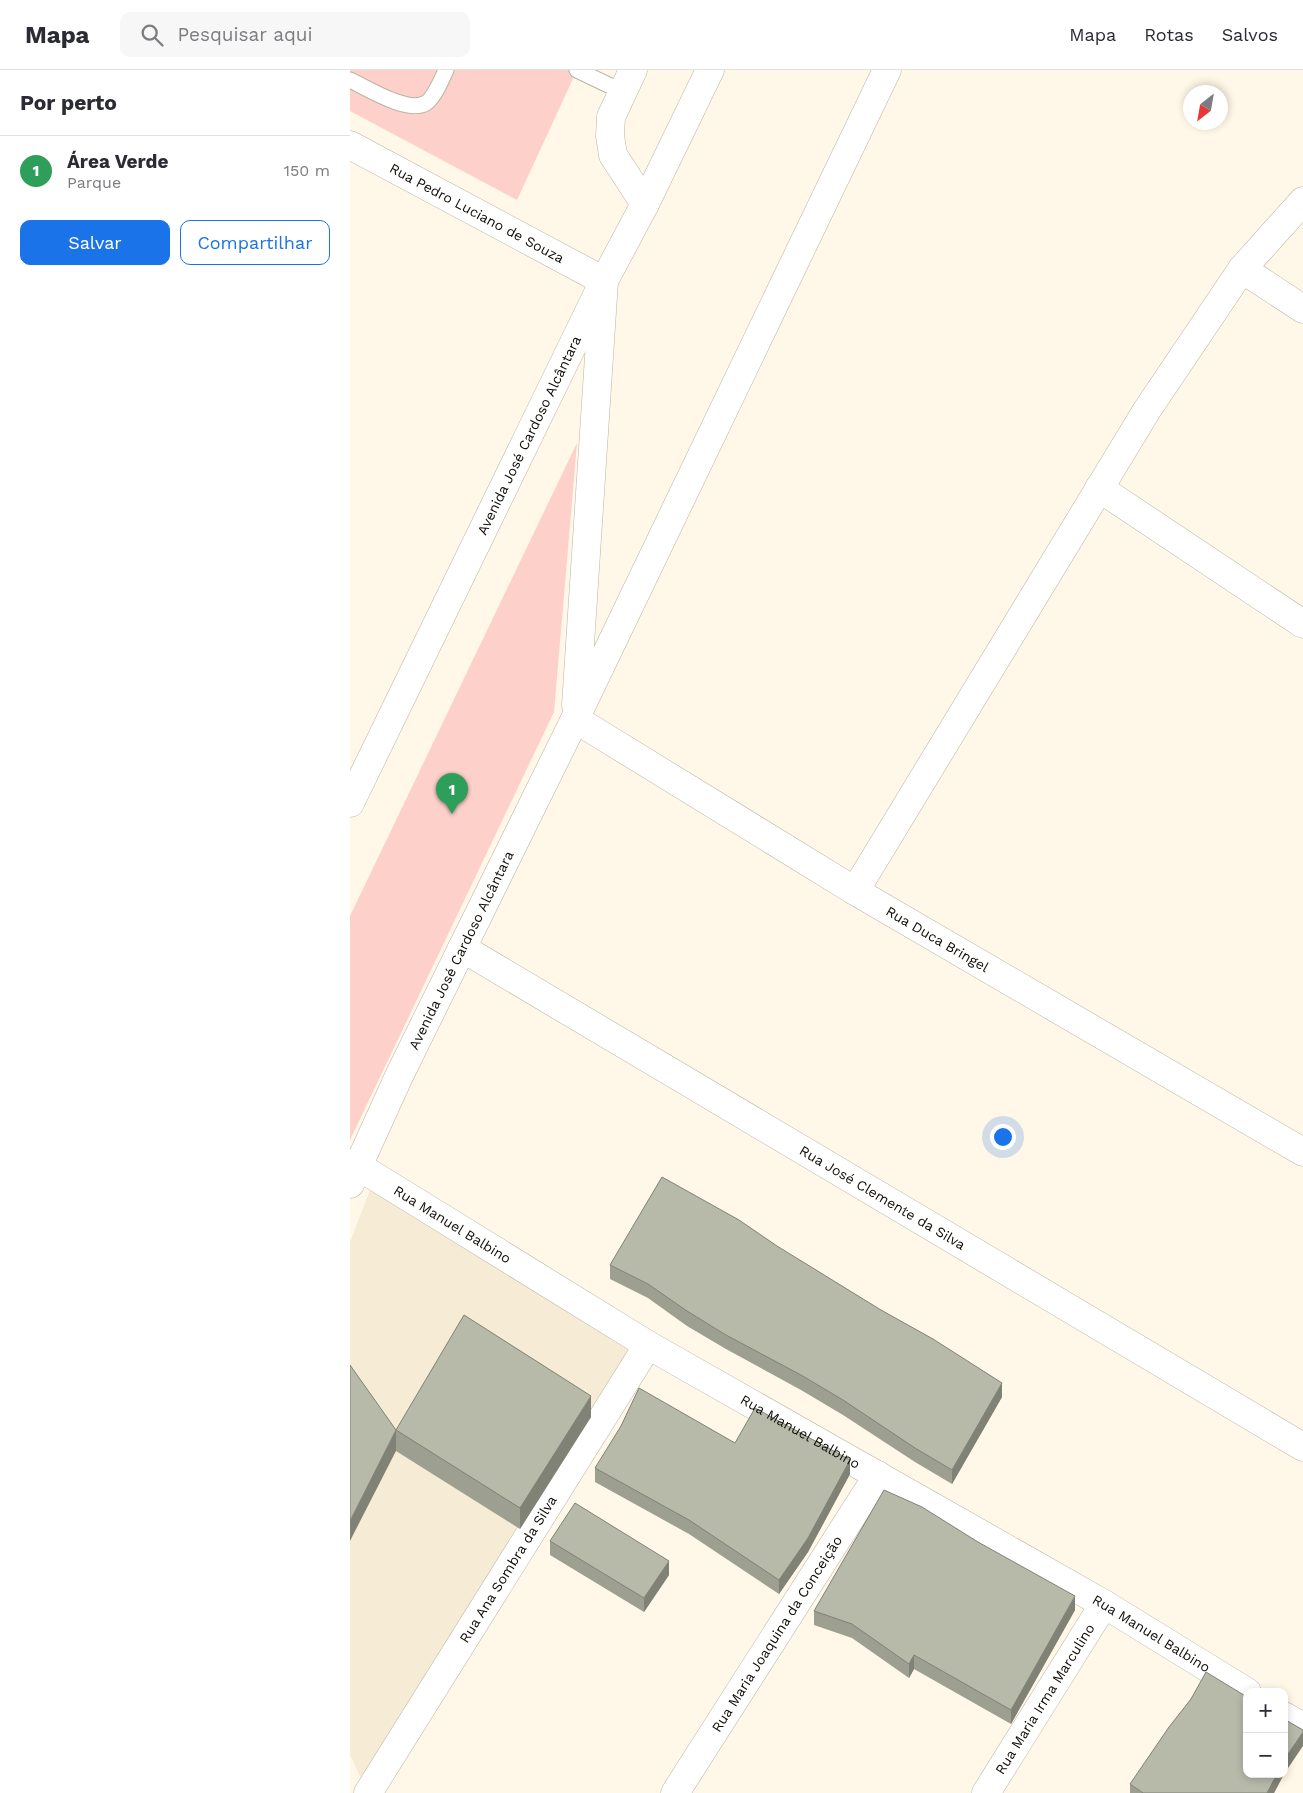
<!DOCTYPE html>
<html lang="pt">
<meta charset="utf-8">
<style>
:root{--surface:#fff;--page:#f7f7f7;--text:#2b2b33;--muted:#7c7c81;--line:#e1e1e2;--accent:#1a73e8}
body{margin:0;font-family:"Work Sans",sans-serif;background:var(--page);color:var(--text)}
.controls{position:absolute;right:15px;bottom:15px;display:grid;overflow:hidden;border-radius:10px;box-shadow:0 2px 8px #0003}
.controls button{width:45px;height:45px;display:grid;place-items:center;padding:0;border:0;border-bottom:1px solid var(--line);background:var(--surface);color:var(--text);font:25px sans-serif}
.compass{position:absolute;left:833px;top:15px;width:45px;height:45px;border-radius:50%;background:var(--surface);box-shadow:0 2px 8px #0003;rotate:211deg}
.you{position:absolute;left:652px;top:1066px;width:18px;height:18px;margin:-12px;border:4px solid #fff;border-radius:50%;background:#1a73e8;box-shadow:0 0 0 8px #1a73e833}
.badge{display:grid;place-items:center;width:32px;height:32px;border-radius:50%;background:var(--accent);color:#fff;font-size:16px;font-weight:700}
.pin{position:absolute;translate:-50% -41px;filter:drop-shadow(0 1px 2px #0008)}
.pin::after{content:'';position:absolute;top:26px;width:18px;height:15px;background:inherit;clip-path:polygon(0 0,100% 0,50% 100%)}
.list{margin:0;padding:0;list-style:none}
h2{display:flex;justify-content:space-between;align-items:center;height:65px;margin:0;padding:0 20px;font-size:21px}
h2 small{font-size:16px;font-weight:400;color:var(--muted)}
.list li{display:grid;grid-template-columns:32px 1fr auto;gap:15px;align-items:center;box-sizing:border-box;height:70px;padding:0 20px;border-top:1px solid var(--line)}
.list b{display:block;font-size:19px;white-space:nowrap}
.list p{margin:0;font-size:16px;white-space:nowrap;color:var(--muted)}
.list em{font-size:16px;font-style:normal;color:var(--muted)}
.actions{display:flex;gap:10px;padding:15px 20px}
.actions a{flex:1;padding:11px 0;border:1px solid var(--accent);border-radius:10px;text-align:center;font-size:18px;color:var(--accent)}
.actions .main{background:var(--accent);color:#fff}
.icon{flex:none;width:28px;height:28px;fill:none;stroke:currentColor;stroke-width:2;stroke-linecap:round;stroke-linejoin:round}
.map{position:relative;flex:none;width:953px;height:1723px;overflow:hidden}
header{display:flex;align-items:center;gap:30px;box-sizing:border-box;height:70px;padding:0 25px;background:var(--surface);border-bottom:1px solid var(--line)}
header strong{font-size:24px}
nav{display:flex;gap:28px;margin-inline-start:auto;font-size:18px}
.search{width:350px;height:45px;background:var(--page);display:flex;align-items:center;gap:12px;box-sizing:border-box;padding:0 18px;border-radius:10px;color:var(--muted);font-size:19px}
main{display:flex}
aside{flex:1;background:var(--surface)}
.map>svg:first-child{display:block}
</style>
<header>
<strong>Mapa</strong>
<div class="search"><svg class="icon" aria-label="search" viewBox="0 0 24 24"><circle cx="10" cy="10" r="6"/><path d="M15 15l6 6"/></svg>Pesquisar aqui</div>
<nav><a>Mapa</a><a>Rotas</a><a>Salvos</a></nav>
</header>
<main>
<aside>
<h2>Por perto<small></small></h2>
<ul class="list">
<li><span class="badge" style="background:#2e9e5b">1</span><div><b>Área Verde</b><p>Parque</p></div><em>150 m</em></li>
</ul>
<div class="actions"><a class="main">Salvar</a><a>Compartilhar</a></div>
</aside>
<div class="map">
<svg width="953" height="1723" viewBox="0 0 953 1723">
<rect width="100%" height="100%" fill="#fff7e7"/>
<path fill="#f6ebd4" d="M 20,1120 L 280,1278 L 241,1347 L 47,1381 L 170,1459 L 12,1710 L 0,1685 L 0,1471 L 46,1381 L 0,1315 L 0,1172 Z"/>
<path fill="#fed0ca" d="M 0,0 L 227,0 L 167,130 L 0,41 Z
M 227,373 L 204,642 L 0,1070 L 0,846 Z"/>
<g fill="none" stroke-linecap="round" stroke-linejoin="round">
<defs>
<path id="lane" d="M 227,0 L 273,22
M 0,10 C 17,18 58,44 76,33 C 84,28 92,9 96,0"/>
<g id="street">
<path d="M 283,0 L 261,47 L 260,66 L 263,85 L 295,134"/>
<path id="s1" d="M 0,75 L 254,211 L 226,635"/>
<path d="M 892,199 L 953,239"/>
<path d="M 749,418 L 953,554"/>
<path id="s2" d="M 225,649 L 505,821 L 953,1082"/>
<path id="s3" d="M 0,733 L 254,211 L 295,134 L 360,0"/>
<path d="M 505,821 L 797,340 L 892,199 L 953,131"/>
<path id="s4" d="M 112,878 L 953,1377"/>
<path id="s5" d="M 8,1096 L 298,1275 L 754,1534 L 897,1622"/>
<path id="s6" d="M 0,1114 L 50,1004 L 225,649 L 537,0"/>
<path d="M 934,1646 L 953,1657"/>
<path id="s7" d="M 18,1723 L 298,1275"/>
<path id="s8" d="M 325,1723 L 528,1405"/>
<path id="s9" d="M 636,1723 L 754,1534"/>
</g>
</defs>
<use href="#lane" stroke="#bbb3a4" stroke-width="17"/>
<use href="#street" stroke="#bbb3a4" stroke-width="29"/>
<use href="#lane" stroke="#fff" stroke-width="15"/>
<use href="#street" stroke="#fff" stroke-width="28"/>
</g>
<path fill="#9d9f91" d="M 260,1195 L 652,1327 L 602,1414 L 565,1392 L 493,1345 L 451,1320 L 376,1279 L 337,1256 L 298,1228 L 260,1209 Z
M 241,1347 L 170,1459 L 46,1381 L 46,1360 Z
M 385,1373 L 500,1404 L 458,1482 L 429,1524 L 339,1464 L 245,1412 L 245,1398 Z
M 200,1471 L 319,1505 L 294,1542 L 200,1485 Z
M 725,1540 L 661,1654 L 564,1599 L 559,1608 L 502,1568 L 464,1555 L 464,1541 Z
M 897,1704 L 934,1704 L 924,1723 L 780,1723 L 780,1714 Z"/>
<path fill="#808276" d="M 652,1313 L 652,1327 L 602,1414 L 602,1400 Z
M 241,1326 L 241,1347 L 170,1459 L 170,1438 Z
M 46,1360 L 46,1381 L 0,1471 L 0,1451 Z
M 500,1390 L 500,1404 L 458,1482 L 429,1524 L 429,1510 Z
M 319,1491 L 319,1505 L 294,1542 L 294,1528 Z
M 725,1526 L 725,1540 L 661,1654 L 661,1640 Z
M 564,1585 L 564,1599 L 559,1608 L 559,1594 Z
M 953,1662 L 953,1676 L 934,1704 L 934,1690 Z
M 927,1704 L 934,1704 L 924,1723 L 917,1723 Z"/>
<path fill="#b7b9a9" stroke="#808276" d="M 312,1107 L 389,1150 L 427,1176 L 531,1240 L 583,1269 L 652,1313 L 602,1400 L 565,1378 L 493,1330 L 451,1305 L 376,1265 L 337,1241 L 298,1214 L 260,1195 Z
M 114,1245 L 241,1326 L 170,1438 L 46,1360 Z
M 0,1295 L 46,1360 L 0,1451 Z
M 289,1318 L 385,1373 L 405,1338 L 500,1390 L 458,1468 L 429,1510 L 339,1450 L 245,1398 L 271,1356 Z
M 534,1420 L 572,1437 L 628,1472 L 725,1526 L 661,1640 L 564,1585 L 559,1594 L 502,1554 L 464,1541 Z
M 225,1433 L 319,1491 L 294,1528 L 200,1471 Z
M 856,1602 L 897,1627 L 897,1704 L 927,1704 L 917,1723 L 793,1723 L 780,1714 L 819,1657 L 841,1629 Z
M 934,1649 L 953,1660 L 953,1662 L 934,1690 Z"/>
<g text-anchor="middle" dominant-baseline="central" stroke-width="4" stroke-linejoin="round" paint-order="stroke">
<g font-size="14" fill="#100d08" stroke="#fff">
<text stroke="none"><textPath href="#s1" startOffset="144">Rua Pedro Luciano de Souza</textPath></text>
<text stroke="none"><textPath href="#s3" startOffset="409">Avenida José Cardoso Alcântara</textPath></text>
<text stroke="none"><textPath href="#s2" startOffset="424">Rua Duca Bringel</textPath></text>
<text stroke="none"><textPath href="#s6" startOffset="259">Avenida José Cardoso Alcântara</textPath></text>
<text stroke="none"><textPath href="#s4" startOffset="489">Rua José Clemente da Silva</textPath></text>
<text stroke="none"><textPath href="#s5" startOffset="111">Rua Manuel Balbino</textPath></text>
<text stroke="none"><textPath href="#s5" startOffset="516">Rua Manuel Balbino</textPath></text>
<text stroke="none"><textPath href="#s7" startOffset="264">Rua Ana Sombra da Silva</textPath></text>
<text stroke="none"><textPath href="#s8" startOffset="189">Rua Maria Joaquina da Conceição</textPath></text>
<text stroke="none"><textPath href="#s5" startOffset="921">Rua Manuel Balbino</textPath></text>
<text stroke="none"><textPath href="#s9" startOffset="111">Rua Maria Irma Marculino</textPath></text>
</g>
</g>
</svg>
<div class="controls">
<button>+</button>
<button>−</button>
</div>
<svg class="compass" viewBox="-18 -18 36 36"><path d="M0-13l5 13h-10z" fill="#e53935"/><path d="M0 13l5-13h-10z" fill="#7c7c81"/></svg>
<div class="you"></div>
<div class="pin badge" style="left:102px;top:744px;background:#2e9e5b">1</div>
</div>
</main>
